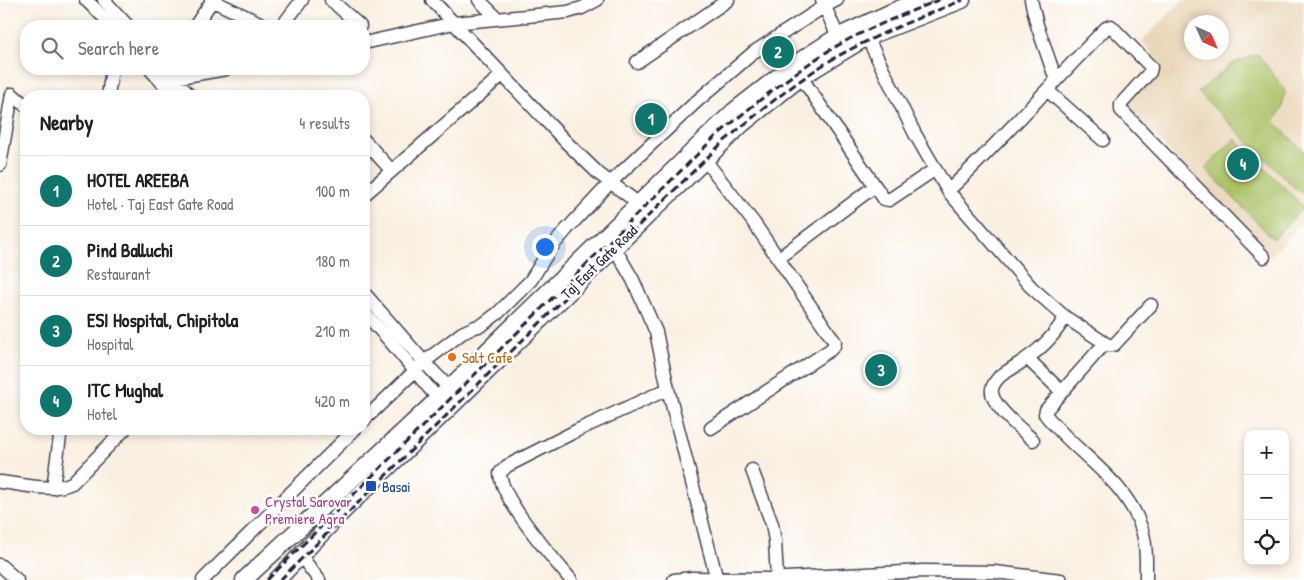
<!DOCTYPE html>
<meta charset="utf-8">
<style>
:root{--surface:#fff;--page:#f6f6f6;--text:#202124;--muted:#757577;--line:#e0e0e0;--accent:#0f766e}
body{margin:0;font-family:"Patrick Hand",sans-serif;background:var(--page);color:var(--text)}
.controls{position:absolute;right:15px;bottom:15px;display:grid;overflow:hidden;border-radius:10px;box-shadow:0 2px 8px #0003}
.controls button{width:45px;height:45px;display:grid;place-items:center;padding:0;border:0;border-bottom:1px solid var(--line);background:var(--surface);color:var(--text);font:25px sans-serif}
.compass{position:absolute;left:1184px;top:15px;width:45px;height:45px;border-radius:50%;background:var(--surface);box-shadow:0 2px 8px #0003;rotate:135deg}
.you{position:absolute;left:544px;top:246px;width:18px;height:18px;margin:-12px;border:4px solid #fff;border-radius:50%;background:#1a73e8;box-shadow:0 0 0 8px #1a73e833}
.badge{display:grid;place-items:center;width:32px;height:32px;border-radius:50%;background:var(--accent);color:#fff;font-size:16px;font-weight:700}
.pin{position:absolute;translate:-50% -50%;border:2px solid #fff;box-shadow:0 1px 5px #0006}
.list{margin:0;padding:0;list-style:none}
h2{display:flex;justify-content:space-between;align-items:center;height:65px;margin:0;padding:0 20px;font-size:21px}
h2 small{font-size:16px;font-weight:400;color:var(--muted)}
.list li{display:grid;grid-template-columns:32px 1fr auto;gap:15px;align-items:center;box-sizing:border-box;height:70px;padding:0 20px;border-top:1px solid var(--line)}
.list b{display:block;font-size:19px;white-space:nowrap}
.list p{margin:0;font-size:16px;white-space:nowrap;color:var(--muted)}
.list em{font-size:16px;font-style:normal;color:var(--muted)}
.icon{flex:none;width:28px;height:28px;fill:none;stroke:currentColor;stroke-width:2;stroke-linecap:round;stroke-linejoin:round}
.map{position:relative;flex:none;width:1304px;height:580px;overflow:hidden}
.search{position:absolute;background:var(--surface);box-shadow:0 2px 8px #0003;left:20px;top:20px;width:350px;height:55px;display:flex;align-items:center;gap:12px;box-sizing:border-box;padding:0 18px;border-radius:20px;color:var(--muted);font-size:19px}
.panel{position:absolute;background:var(--surface);box-shadow:0 2px 8px #0003;left:20px;top:90px;width:350px;height:345px;border-radius:20px}
.map>svg:first-child{display:block}
</style>
<div class="map">
<svg width="1304" height="580" viewBox="0 0 1304 580">
<rect width="100%" height="100%" fill="#fff"/>
<filter id="ink" filterUnits="userSpaceOnUse"><feTurbulence type="fractalNoise" baseFrequency=".02" numOctaves="2"/><feDisplacementMap in="SourceGraphic" scale="10" xChannelSelector="R" yChannelSelector="G"/><feConvolveMatrix kernelMatrix="1 2 1 2 8 2 1 2 1" color-interpolation-filters="sRGB"/></filter>
<filter id="wash" filterUnits="userSpaceOnUse"><feTurbulence type="fractalNoise" baseFrequency=".0096" numOctaves="4" result="noise"/><feDisplacementMap in="SourceGraphic" scale="20" xChannelSelector="R" yChannelSelector="G"/><feGaussianBlur stdDeviation="1.12" result="paint"/><feColorMatrix in="noise" values="0 0 0 0 0 0 0 0 0 0 0 0 0 0 0 0 0 1.4 0 .05"/><feComposite in="paint" operator="in"/></filter>
<g filter="url(#wash)">
<rect width="100%" height="100%" fill="#faf0e2"/>
<path fill="#ead8ba" fill-rule="evenodd" d="M 1183,0 L 1304,0 L 1304,222 L 1271,256 L 1125,106 L 1160,64 L 1142,41 ZM 1192,22 L 1222,22 L 1222,52 L 1192,52 Z"/>
<path fill="#aac165" stroke="#667250" d="M 1258,54 L 1285,91 L 1282,108 L 1274,122 L 1304,151 L 1304,193 L 1299,192 L 1198,92 L 1232,64 Z
M 1235,139 L 1304,207 L 1273,239 L 1205,168 Z"/>
</g>
<g filter="url(#ink)">
<g fill="none" stroke-linecap="round" stroke-linejoin="round">
<defs>
<path id="minor" d="M 86,0 L 113,26
M 104,0 L 128,26
M 211,0 L 266,26
M 331,0 L 360,26
M 432,0 L 567,143 L 599,174 L 638,203
M 479,0 L 498,19
M 822,0 L 841,44
M 1031,0 L 1037,25 L 1056,80
M 195,26 L 212,1
M 282,26 L 302,0
M 867,37 L 915,134 L 948,191 L 1031,287 L 1065,317 L 1108,345 L 1114,345 L 1151,305
M 364,43 L 454,23 L 568,12 L 582,8 L 597,0
M 637,62 L 728,0
M 150,69 L 174,96
M 166,69 L 190,96
M 801,77 L 884,199 L 889,200 L 934,170
M 174,78 L 226,69
M 1047,90 L 1103,140
M 12,94 L 26,106
M 108,96 L 112,69
M 364,140 L 391,170
M 705,160 L 754,223 L 835,342 L 834,346 L 830,350 L 711,428
M 0,165 L 12,94
M 948,191 C 1003,139 1053,82 1106,28 L 1111,26 L 1151,67 L 1150,72 L 1121,104 L 1121,110 L 1264,257
M 364,195 L 502,75
M 614,247 L 633,280 L 656,332 L 668,389 L 717,580
M 779,258 L 875,186
M 364,293 L 424,362 L 454,393
M 364,312 L 389,340 L 444,406
M 1104,344 L 1046,410 L 1045,414 C 1075,453 1125,479 1141,527 C 1147,544 1146,563 1146,580
M 1027,358 L 1062,392
M 364,420 L 424,362 L 462,333 L 475,327 L 482,325 L 498,313 L 531,280 L 550,249 L 567,229 L 610,183 L 696,102 L 754,52 L 825,6 L 837,0
M 1033,440 C 1022,430 989,404 992,389 C 993,383 997,380 1000,376 C 1027,359 1050,345 1065,317
M 752,470 L 772,524 L 775,541 L 777,579
M 0,482 C 23,484 50,493 72,483 L 125,429
M 53,488 L 61,429
M 301,556 L 319,580
M 0,565 L 17,580
M 203,580 L 355,429
M 571,580 C 553,558 501,500 500,473 L 507,466 L 580,429 L 668,389
M 674,580 L 692,578 L 767,579 L 924,571 L 995,572 L 1061,580"/>
<path id="major" d="M 244,580 L 438,399 L 734,111 L 792,66 L 837,37 L 894,11 L 922,0
M 277,580 L 345,509 L 742,124 L 801,77 L 867,37 L 962,0"/>
</defs>
<use href="#minor" stroke="#424154" stroke-width="15"/>
<use href="#major" stroke="#424154" stroke-width="19"/>
<use href="#minor" stroke="#fff" stroke-width="12"/>
<use href="#major" stroke="#fff" stroke-width="16"/>
<path stroke="#22223b" stroke-width="3" stroke-dasharray="8 4" stroke-linecap="butt" d="M 267,580 L 715,137 C 751,107 786,78 825,53 C 860,31 900,16 939,0
M 280,580 L 722,143 C 757,114 792,84 831,60 C 873,36 918,18 963,0"/>
</g>
</g>
<circle fill="#e8710a" stroke="#fff" stroke-width="2" cx="452" cy="357" r="5"/>
<rect fill="#1a4fb4" stroke="#fff" stroke-width="2" x="365" y="480" width="12" height="12" rx="2.5"/>
<circle fill="#d1479c" stroke="#fff" stroke-width="2" cx="255" cy="510" r="5"/>
<g text-anchor="middle" dominant-baseline="central" stroke-width="5" stroke-linejoin="round" paint-order="stroke">
<g font-size="15" fill="#22223b" stroke="#fff">
<text transform="translate(599 262) rotate(-44)">Taj East Gate Road</text>
</g>
<g font-size="15" fill="#c56008" stroke="#fff" text-anchor="start">
<text x="462" y="357">Salt Cafe</text>
</g>
<g font-size="15" fill="#164399" stroke="#fff" text-anchor="start">
<text x="382" y="486">Basai</text>
</g>
<g font-size="15" fill="#b23c85" stroke="#fff" text-anchor="start">
<text x="265" y="501">Crystal Sarovar<tspan x="265" dy="17">Premiere Agra</tspan></text>
</g>
</g>
</svg>
<div class="controls">
<button>+</button>
<button>−</button>
<button><svg class="icon" aria-label="locate" viewBox="0 0 24 24"><circle cx="12" cy="12" r="6"/><path d="M12 2v4M12 18v4M2 12h4M18 12h4"/></svg></button>
</div>
<svg class="compass" viewBox="-18 -18 36 36"><path d="M0-13l5 13h-10z" fill="#e53935"/><path d="M0 13l5-13h-10z" fill="#757577"/></svg>
<div class="you"></div>
<div class="pin badge" style="left:651px;top:119px">1</div>
<div class="pin badge" style="left:778px;top:52px">2</div>
<div class="pin badge" style="left:881px;top:370px">3</div>
<div class="pin badge" style="left:1243px;top:164px">4</div>
<div class="search"><svg class="icon" aria-label="search" viewBox="0 0 24 24"><circle cx="10" cy="10" r="6"/><path d="M15 15l6 6"/></svg>Search here</div>
<section class="panel">
<h2>Nearby<small>4 results</small></h2>
<ul class="list">
<li><span class="badge">1</span><div><b>HOTEL AREEBA</b><p>Hotel · Taj East Gate Road</p></div><em>100 m</em></li>
<li><span class="badge">2</span><div><b>Pind Balluchi</b><p>Restaurant</p></div><em>180 m</em></li>
<li><span class="badge">3</span><div><b>ESI Hospital, Chipitola</b><p>Hospital</p></div><em>210 m</em></li>
<li><span class="badge">4</span><div><b>ITC Mughal</b><p>Hotel</p></div><em>420 m</em></li>
</ul>
</section>
</div>
